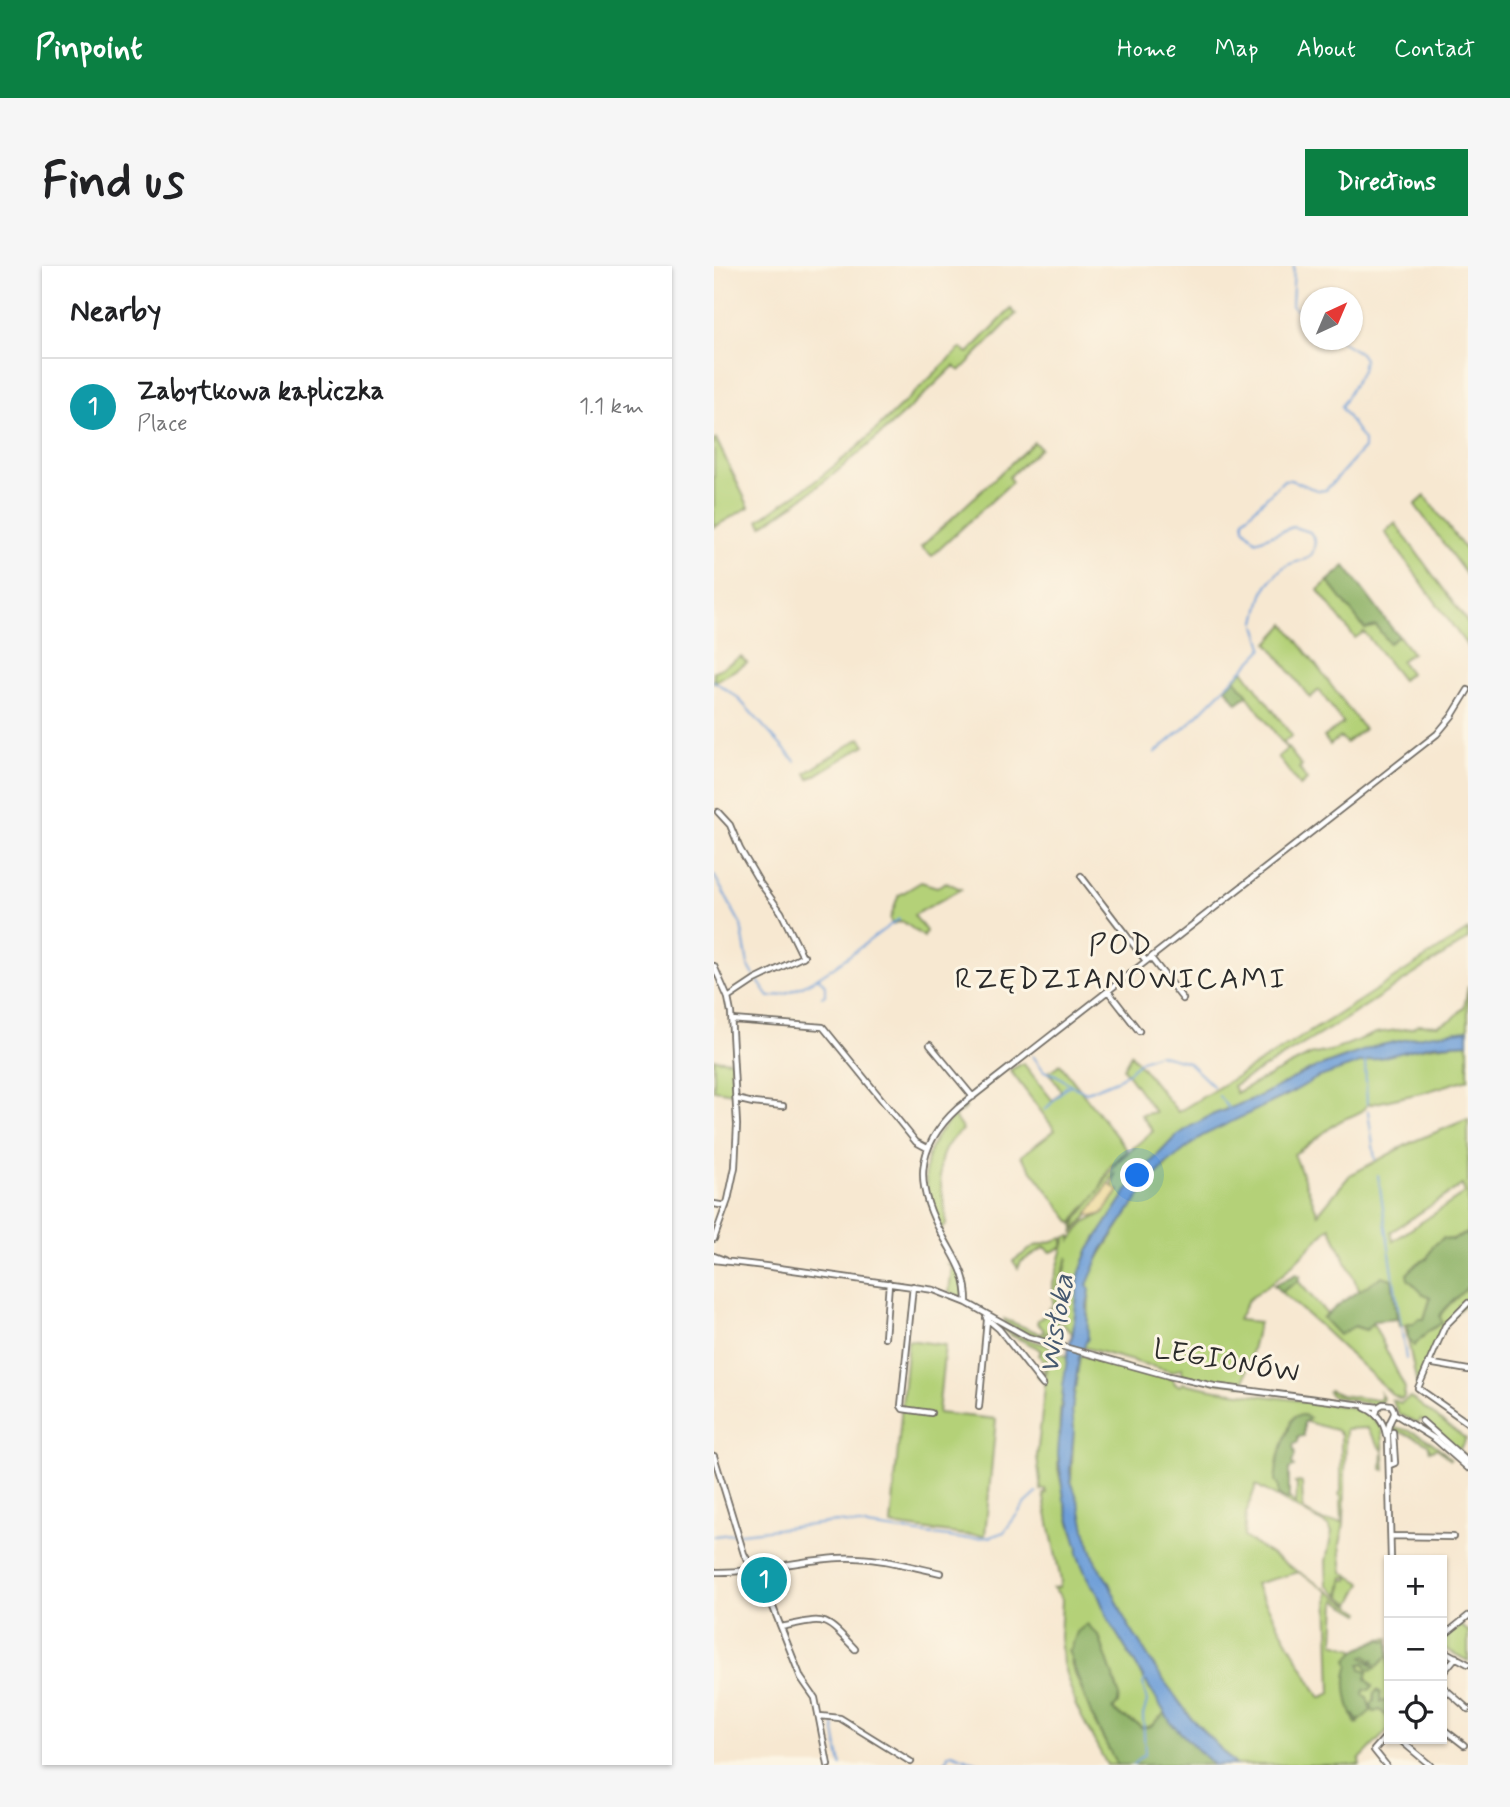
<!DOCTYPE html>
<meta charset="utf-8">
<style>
:root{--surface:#fff;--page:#f6f6f6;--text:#202124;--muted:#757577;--line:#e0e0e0;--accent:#0b8043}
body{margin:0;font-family:Mynerve,sans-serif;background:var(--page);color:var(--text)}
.controls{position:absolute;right:21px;bottom:21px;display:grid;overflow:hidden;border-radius:0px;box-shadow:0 2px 5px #0004}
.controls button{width:63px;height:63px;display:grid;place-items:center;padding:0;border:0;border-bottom:2px solid var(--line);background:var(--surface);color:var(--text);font:35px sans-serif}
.compass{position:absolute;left:586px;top:21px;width:63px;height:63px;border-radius:50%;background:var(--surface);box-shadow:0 2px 5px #0004;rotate:44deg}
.you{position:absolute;left:424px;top:910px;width:24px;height:24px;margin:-18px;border:5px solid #fff;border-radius:50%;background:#1a73e8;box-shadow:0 0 0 10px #1a73e833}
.badge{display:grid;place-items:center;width:46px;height:46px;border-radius:50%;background:var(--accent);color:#fff;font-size:23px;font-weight:700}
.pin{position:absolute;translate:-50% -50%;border:4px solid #fff;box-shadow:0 2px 7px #0006}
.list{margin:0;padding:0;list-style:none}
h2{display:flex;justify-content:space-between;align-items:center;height:91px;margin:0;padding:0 28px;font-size:30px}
h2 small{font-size:23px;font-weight:400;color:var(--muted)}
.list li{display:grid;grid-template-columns:46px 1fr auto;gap:21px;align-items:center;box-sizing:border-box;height:98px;padding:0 28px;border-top:2px solid var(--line)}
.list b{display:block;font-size:26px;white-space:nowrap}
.list p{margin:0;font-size:23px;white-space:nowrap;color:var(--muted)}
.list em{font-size:23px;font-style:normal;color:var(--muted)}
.icon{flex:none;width:38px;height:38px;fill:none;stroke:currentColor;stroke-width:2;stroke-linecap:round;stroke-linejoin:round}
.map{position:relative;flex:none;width:754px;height:1499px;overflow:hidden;border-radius:0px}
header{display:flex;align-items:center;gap:42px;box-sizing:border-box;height:98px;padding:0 35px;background:var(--accent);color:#fff}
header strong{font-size:33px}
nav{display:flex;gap:38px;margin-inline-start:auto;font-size:24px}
.intro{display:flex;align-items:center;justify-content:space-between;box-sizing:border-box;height:168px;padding:0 42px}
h1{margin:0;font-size:49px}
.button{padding:18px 32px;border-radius:0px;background:var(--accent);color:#fff;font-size:24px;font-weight:700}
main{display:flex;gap:42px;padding:0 42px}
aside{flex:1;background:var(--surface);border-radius:0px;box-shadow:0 2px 5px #0004}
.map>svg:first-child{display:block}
</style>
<header>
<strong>Pinpoint</strong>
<nav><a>Home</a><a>Map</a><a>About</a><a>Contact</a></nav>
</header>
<div class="intro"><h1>Find us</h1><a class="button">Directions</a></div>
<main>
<aside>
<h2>Nearby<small></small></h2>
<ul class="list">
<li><span class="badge" style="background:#0f9aa8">1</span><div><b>Zabytkowa kapliczka</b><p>Place</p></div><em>1.1 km</em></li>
</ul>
</aside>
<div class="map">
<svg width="754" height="1499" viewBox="0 0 754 1499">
<rect width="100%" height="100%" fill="#fcf5e5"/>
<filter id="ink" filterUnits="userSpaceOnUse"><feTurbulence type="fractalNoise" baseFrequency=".0143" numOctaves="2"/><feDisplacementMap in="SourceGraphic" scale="14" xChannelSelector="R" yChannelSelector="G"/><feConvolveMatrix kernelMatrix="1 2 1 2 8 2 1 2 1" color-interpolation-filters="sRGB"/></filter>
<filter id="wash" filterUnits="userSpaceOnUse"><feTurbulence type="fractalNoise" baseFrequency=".00686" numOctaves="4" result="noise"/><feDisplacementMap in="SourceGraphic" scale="28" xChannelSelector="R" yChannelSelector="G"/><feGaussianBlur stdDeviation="1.57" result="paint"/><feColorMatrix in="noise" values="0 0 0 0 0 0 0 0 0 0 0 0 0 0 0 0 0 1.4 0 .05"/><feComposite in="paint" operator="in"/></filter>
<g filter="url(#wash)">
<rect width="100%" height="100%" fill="#f7e8d1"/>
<path fill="#b4d178" stroke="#707e52" stroke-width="2" fill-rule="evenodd" d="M 297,43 L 302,48 L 246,105 L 240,100 C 180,158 119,214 48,260 L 45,254 L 104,213 L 145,180 L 247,82 L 254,87 Z
M 2,173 L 35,241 L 0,261 L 0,175 Z
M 320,176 L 326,182 L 295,211 L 298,216 L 218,290 L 207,281 Z
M 711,230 L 754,287 L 754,311 L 701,239 Z
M 681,257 L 754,357 L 754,381 L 671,266 Z
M 614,315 L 651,363 L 662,360 L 675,377 L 685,370 L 698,387 L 687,395 L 696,407 L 688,414 L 650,366 L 641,372 L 604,324 Z
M 571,358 L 650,463 L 632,477 L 626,471 L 616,479 L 610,471 L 629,457 L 605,424 L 596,432 L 554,377 Z
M 27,391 L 33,397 L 0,416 L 0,406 Z
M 529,404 L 578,470 L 569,476 L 588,500 L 585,502 L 593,514 L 586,520 L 564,491 L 573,483 L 521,413 Z
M 146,472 L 151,479 L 95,513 L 92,507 Z
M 207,616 L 223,621 L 232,616 L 247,623 L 200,649 L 212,665 L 210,671 L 188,655 L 178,658 L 176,653 L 184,630 Z
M 754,664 L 754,673 L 630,754 L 519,820 L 522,827 L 596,789 L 620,784 L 662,767 L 698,762 L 705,758 L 724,759 L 739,753 L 750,741 L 754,720 L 754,764 L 703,771 L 631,791 L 596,804 L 544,831 L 498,849 L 461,871 L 422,912 L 374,985 L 365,1009 L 359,1067 L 355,1079 L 358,1067 L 345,1055 L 344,1039 L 354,991 L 343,1024 L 346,1021 L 342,1046 L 347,1078 L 341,1088 L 354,1090 L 346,1146 L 344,1203 L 357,1261 L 376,1318 L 383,1326 L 395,1355 L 451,1447 L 437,1460 L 428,1462 C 418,1452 408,1454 399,1443 L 405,1428 L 385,1370 L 358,1377 L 357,1398 L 381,1457 L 403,1499 L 393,1499 L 362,1440 L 349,1398 L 346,1371 L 348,1334 L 346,1329 L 339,1322 L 345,1321 L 347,1315 L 329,1228 L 332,1227 L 331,1223 L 327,1224 L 323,1190 L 335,1085 L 330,1108 L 326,1113 L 323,1108 L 330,1105 L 331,1098 L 325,1089 L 327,1085 L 322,1081 L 296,1069 L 275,1054 L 302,1069 L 341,1082 L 341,1074 L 338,1075 L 307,1065 L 291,1057 L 290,1053 L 327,1068 L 330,1064 L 323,1057 L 324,1054 L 333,1048 L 336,1042 L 338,1055 L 335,1066 L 331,1068 L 336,1072 L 339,1055 L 339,1018 L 352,971 L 357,970 L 357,974 L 370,957 L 388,948 L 405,925 L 399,921 L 401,907 L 386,934 L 359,967 L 363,953 L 382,929 L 363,950 L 359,958 L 307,890 L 341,864 L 296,804 L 309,797 L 339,835 L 347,825 L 335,806 L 346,798 L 413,884 L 396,901 L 383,928 L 403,896 L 439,865 L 427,849 L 441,846 L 409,802 L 417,788 L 464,846 L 617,753 Z
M 754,777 L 754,813 L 711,826 L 653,839 C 645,850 633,850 623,857 C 608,867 596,879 580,888 L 604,948 L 636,909 L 698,876 L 754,853 L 754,967 L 719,980 L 713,993 L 704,997 L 694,1007 L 717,1030 L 710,1053 L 694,1072 L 700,1080 L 714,1065 L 728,1057 L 725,1050 C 730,1040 746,1030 754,1020 L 754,1035 L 730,1059 L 703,1119 L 691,1059 L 685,1060 L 680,1031 L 657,1017 L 646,1026 L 616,961 L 568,1009 L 534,1034 L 524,1054 L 545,1056 L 529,1119 L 501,1116 L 467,1109 L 468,1102 L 458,1106 L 369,1081 C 375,1069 374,1040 376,1024 L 372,1019 C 379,1000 389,985 400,968 C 425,927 454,890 496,865 C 521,851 548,842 573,829 C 582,825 590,818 600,813 C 649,793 701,780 754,777 ZM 748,919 L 751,927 L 679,975 L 677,966 Z
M 0,793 L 17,795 L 19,827 L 0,824 Z
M 251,840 L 252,842 L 240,851 L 249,864 C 211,891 231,921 232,958 L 227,964 C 202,911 205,878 251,840 Z
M 349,972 L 349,981 L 337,986 L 331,981 L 307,996 L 304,1002 L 299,995 L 321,980 Z
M 240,994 L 247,1007 L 249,1028 L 247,1031 L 235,1026 L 238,1001 L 234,998 L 238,998 Z
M 584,1015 L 613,1048 L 609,1051 L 652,1064 L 658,1058 L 660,1059 L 691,1122 L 690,1131 L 687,1133 L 679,1129 L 604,1058 L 567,1026 Z
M 194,1074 L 231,1079 L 224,1147 L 282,1153 L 271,1269 L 251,1269 L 177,1259 Z
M 366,1089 L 459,1113 L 461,1118 L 467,1120 L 468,1117 L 503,1124 L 630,1140 L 648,1144 L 660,1155 L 657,1149 L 648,1143 L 657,1146 L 668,1158 L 669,1160 L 660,1156 L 668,1161 L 671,1204 L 668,1203 L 669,1185 L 653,1162 L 632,1163 L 630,1257 L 626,1279 L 629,1306 L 648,1317 L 637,1338 L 627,1330 L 629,1314 L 634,1314 L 635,1311 L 629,1311 L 625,1329 L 613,1318 L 612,1295 L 618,1266 L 614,1260 L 542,1219 L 532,1248 L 530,1271 L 647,1346 L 646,1348 L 622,1334 L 620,1377 L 640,1383 L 640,1386 L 666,1373 L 675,1372 L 675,1463 L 645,1494 L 646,1499 L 522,1499 L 478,1453 L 445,1408 L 411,1354 L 395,1317 L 382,1297 L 372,1268 L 366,1240 L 357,1215 L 360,1163 L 358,1144 ZM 589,1149 L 595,1152 L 592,1156 L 622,1164 L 627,1168 L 627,1225 L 625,1228 L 627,1231 L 628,1256 L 608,1255 L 589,1245 L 588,1217 L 585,1216 L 581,1217 L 583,1219 L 582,1239 L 578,1236 L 577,1233 L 572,1234 L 564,1229 L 564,1192 L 578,1154 ZM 585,1306 L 614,1325 L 617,1427 L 606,1432 L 541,1318 Z
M 615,1124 L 627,1129 L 663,1134 L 666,1132 L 666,1127 L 669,1132 L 667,1136 L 660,1139 L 618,1130 L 614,1126 Z
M 696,1131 L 752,1173 L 745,1184 L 754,1194 L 707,1153 L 704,1157 L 685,1148 L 678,1134 L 687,1137 Z
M 678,1162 C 701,1162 722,1177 737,1194 L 723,1182 L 716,1185 L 714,1178 C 703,1171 692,1167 679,1165 L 677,1182 L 677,1164 Z
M 746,1359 L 754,1365 L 754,1395 L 728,1381 L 729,1374 Z"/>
<path fill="#8fb368" stroke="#5d6f4a" stroke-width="2" d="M 631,300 L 680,365 L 685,370 L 675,377 L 662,360 L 651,363 L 614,315 Z
M 521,413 L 534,429 L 523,437 L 512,422 Z
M 754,967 L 754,1020 C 746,1030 730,1041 726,1050 L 728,1057 L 714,1065 L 700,1080 L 694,1072 L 693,1058 L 699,1058 L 704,1053 L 710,1053 L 717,1031 L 709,1028 L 694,1013 L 693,1008 L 704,997 L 713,993 L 719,980 L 729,972 L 739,974 Z
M 582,1008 L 586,1010 L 584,1015 L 567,1026 L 560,1019 Z
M 668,1010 L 678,1013 L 683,1053 L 660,1055 L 652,1064 L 641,1060 L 625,1069 L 609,1052 L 628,1036 Z
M 589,1149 L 596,1152 L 590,1156 L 590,1170 L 584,1171 L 584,1176 L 579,1179 L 581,1189 L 578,1197 L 580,1201 L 575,1203 L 575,1232 L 572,1234 L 564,1229 L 564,1219 L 561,1215 L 564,1192 L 578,1154 L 581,1150 Z
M 373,1358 L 385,1370 L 405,1428 L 404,1437 L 399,1443 C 407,1454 418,1452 428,1462 L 437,1460 L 451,1447 L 458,1458 L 499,1499 L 403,1499 L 377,1448 L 354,1384 L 357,1383 L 363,1366 Z
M 666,1373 L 675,1376 L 675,1389 L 664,1400 L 658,1396 L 660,1393 L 657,1395 L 652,1389 L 649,1391 L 662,1402 L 658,1404 L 653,1402 L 651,1397 L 646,1398 L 647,1403 L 654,1405 L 652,1413 L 659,1420 L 655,1424 L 650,1424 L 649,1429 L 653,1431 L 657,1445 L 645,1455 L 639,1448 L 645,1457 L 642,1458 C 634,1442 628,1417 635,1399 L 633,1394 L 641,1385 Z
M 663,1424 L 666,1426 L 667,1436 L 675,1434 L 675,1453 L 666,1444 L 660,1446 L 657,1439 L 660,1435 L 660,1427 Z"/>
<path fill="#eeda9e" stroke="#8c8264" stroke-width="2" d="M 395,918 L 405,925 L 388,948 L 378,951 L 374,948 Z"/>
<path fill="#6e9fd8" stroke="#4c6582" stroke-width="2" d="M 754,764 L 754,777 L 717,779 L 646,797 L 603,812 L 575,828 L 488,870 L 450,900 L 436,915 L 388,984 L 373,1019 L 376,1024 L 373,1039 L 374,1072 L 365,1091 L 358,1144 L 360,1163 L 356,1204 L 357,1215 L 366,1240 L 372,1268 L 382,1297 L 395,1317 L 411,1354 L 445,1408 L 478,1453 L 522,1499 L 499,1499 L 458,1458 L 451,1447 L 395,1355 L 383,1326 L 376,1318 L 363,1288 L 364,1283 L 350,1233 L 344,1188 L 349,1121 L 355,1079 L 359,1067 L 365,1009 L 374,985 L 422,912 L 461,871 L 477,860 L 498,849 L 544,831 L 596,804 L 662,780 L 713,769 Z"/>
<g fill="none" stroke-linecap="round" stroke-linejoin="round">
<path stroke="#6e9fd8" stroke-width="2" d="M 580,0 L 578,40 L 596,55
M 542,356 C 545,344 547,328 554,318 C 558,313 564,305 570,301 C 585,291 600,300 601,274 L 596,266 L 579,261 L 542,275 L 530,262 L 530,253 L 570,214 C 585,212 597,227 612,224 L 650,182 L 650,175 L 627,141 L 648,104 L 650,93 L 646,87 L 625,74
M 0,415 L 23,431 L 81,495
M 441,487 L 476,457 L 547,385 L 549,381 L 542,359
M 0,609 L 26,657
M 27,659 L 34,699 L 41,711
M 104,711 L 111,719 L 111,729 L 108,731
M 44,715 L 55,731 C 99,725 147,678 185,653
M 444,788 L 474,796 L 499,820
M 319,790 L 330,805 L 342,809 L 362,822 L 373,826 L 407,812 L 428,794 L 441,789
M 651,795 L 653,839
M 505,830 L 515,843
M 331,844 L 352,821 L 357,819
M 654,845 L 661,893
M 664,909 L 692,1093
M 0,1270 L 123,1256 L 249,1273 L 276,1271 L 290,1266 L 310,1239 L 323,1227
M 119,1454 L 124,1482
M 124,1484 L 127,1499
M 231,1499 L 234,1489 L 238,1487 L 269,1499
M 418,1499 L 431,1488 L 429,1449 L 433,1436 L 429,1417 L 433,1412"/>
</g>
</g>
<g filter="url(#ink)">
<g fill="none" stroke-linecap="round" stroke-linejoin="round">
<defs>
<path id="minor" d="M 4,546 L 16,559 L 26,583 L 46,617 L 67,646 L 89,691
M 367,610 L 432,695
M 437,692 L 469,733
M 0,700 L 14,732 L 17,747 L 23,859 L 21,901 L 14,934 L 0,973
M 394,725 L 425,765
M 14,732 L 41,714 L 90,690
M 18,754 L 109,761 L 202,876 L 213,882
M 216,779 L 259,831
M 22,833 L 39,837 L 69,840
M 0,938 L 12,940
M 0,990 L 10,994
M 0,994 L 51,1000 L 220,1024 L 253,1037 L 314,1071 L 455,1110 L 500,1120 L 664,1141
M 199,1020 L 187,1140 L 189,1143 L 217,1147
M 253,1037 C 253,1008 243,996 230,972 C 201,922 199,883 244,842 L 723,468 L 738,450 L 754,424
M 754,1037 L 731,1060 L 704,1122 L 754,1157
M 273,1049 L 272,1052 L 285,1063 L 329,1119
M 171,1072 L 175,1017
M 714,1097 L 754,1104
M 265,1141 L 273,1054
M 651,1142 C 663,1147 670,1157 672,1169
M 662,1148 L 664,1141 L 669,1138 L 677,1139 C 684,1149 677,1150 675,1159 C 673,1164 674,1171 674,1176 L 677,1294
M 681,1148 L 721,1173 L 754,1202
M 708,1155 L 754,1196
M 0,1190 L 30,1288 L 55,1331 L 87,1412 L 101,1432 L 114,1499
M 676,1199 L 681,1197 L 679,1166
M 677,1270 L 739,1271
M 1,1306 C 43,1307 84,1294 125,1292 C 159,1290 194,1300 227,1307
M 67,1361 C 112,1352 108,1348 141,1383
M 728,1371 L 754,1350
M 728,1384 L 754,1398
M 728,1408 L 742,1391
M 728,1420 L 754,1443
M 106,1450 L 126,1452 L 197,1496
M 728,1462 L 750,1479
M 685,1473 L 716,1499
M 672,1499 L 660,1484 L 675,1467"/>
</defs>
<use href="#minor" stroke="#726d65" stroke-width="8"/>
<use href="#minor" stroke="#fff" stroke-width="4.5"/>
</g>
</g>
<g text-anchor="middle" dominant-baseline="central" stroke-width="6" stroke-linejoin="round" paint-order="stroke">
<g font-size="28" fill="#2b2b2b" stroke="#fcf5e5">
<text transform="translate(512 1096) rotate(10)">LEGIONÓW</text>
</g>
<g font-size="30" letter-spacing="2" fill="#2b2b2b" stroke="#fcf5e5">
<text x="407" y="679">POD<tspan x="407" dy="34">RZĘDZIANOWICAMI</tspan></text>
</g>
<g font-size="30" font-style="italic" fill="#465970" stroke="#fcf5e5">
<text transform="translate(343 1058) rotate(-81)">Wisłoka</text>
</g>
</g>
</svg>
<div class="controls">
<button>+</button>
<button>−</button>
<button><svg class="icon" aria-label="locate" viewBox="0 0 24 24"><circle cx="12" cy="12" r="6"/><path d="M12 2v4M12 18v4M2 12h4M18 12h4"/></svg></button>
</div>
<svg class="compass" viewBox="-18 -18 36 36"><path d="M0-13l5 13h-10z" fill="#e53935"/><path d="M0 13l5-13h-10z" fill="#757577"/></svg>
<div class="you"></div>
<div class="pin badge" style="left:50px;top:1314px;background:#0f9aa8">1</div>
</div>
</main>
